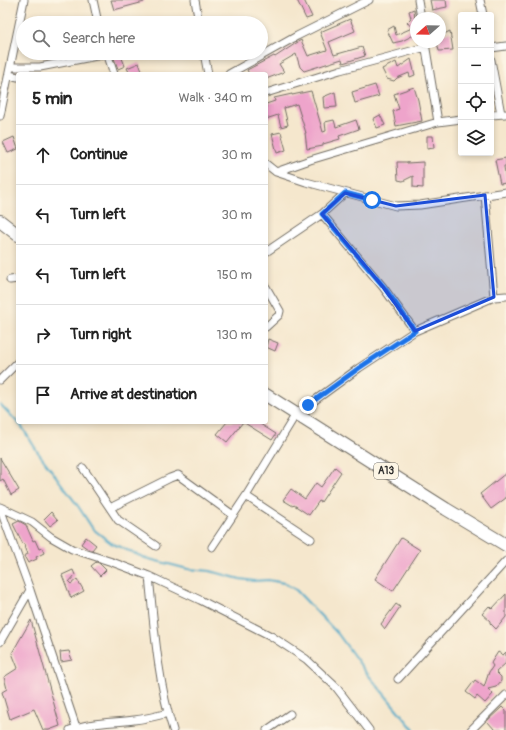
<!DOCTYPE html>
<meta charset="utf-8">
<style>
:root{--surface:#fff;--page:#f6f6f6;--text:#222;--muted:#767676;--line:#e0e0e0}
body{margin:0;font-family:Pangolin,sans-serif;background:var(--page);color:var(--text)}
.controls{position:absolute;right:12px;top:12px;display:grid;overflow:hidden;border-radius:4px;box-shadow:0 2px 6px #0003}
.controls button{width:36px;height:36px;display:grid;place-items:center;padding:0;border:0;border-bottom:1px solid var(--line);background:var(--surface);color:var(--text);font:20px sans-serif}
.compass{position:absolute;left:410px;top:12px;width:36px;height:36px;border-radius:50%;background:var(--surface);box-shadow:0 2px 6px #0003;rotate:250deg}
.stop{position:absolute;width:12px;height:12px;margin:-9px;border:3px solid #1a73e8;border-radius:50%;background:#fff}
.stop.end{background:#1a73e8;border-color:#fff;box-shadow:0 1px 4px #0008}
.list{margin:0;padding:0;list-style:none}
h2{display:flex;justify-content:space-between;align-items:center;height:52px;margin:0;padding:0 16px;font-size:17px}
h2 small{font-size:13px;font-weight:400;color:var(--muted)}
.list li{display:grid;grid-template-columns:26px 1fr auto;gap:12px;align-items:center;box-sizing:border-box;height:60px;padding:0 16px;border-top:1px solid var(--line)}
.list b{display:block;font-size:15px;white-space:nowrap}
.list em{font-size:13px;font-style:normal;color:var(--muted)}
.icon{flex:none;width:22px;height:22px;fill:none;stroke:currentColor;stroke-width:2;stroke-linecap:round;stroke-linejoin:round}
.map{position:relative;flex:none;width:506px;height:730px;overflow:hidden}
.search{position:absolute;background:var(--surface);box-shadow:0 2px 6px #0003;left:16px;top:16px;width:252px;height:44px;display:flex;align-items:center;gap:10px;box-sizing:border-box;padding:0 14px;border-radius:22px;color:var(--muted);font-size:15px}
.panel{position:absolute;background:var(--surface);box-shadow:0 2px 6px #0003;left:16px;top:72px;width:252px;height:352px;border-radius:4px}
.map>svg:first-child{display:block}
</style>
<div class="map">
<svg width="506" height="730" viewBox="0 0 506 730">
<rect width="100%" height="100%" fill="#fcf5e5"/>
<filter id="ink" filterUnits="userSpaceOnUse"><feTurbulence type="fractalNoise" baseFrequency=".025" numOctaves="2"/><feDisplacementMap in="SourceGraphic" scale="8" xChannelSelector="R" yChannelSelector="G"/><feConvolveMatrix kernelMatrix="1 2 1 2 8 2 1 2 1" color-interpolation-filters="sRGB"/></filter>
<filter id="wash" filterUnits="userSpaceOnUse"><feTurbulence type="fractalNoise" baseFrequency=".012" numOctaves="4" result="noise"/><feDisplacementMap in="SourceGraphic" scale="16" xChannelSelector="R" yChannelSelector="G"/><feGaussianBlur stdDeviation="0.9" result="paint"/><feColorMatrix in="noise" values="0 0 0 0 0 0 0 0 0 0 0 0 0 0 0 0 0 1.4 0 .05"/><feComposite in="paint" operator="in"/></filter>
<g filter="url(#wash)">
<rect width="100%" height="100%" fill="#f5e7cd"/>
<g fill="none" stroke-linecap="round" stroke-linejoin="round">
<path stroke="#49a8c8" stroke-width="2" d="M 0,404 L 22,427 L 37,451 L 78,506 L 93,529 L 111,543 L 145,558 L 188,569 L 210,571 L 240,579 L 254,581 L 268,580 L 284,583 L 296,590 L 338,634 L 365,671 L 414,730"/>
</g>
<g id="blocks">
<path fill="#eea4cb" d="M 111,0 L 144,0 L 144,2 L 114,10 Z
M 297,0 L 304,0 L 312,17 L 306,19 Z
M 430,0 L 446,0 L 447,7 L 432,10 Z
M 414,9 L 416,34 L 402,41 L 393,43 L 387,30 L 394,26 L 396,35 L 412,28 L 407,22 L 411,18 L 409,11 Z
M 350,19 L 355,31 L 329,42 L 334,55 L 362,47 L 365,56 L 343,63 L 342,59 L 304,71 L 300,67 L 296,54 L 279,64 L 284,72 L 266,79 L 266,74 L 249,74 L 247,70 L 274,56 L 275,57 L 301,40 L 308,56 L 327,50 L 320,32 Z
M 450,31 L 453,50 L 439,51 L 437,42 L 440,42 L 440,36 Z
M 112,53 L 120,53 L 125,66 L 118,69 Z
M 411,59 L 415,75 L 410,77 L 409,73 L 397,78 L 394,81 L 387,79 L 382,69 L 396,62 L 398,68 Z
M 139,63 L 143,74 L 130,74 L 127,68 Z
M 375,85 L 379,96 L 355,103 L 352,92 Z
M 414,87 L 418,100 L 422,121 L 396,126 L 393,111 L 399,109 L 394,94 Z
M 311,91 L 323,132 L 326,131 L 325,122 L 334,120 L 336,127 L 356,120 L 359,129 L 339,136 L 340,139 L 323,144 L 323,146 L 307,149 L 305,133 L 306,133 L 297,104 L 284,108 L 288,125 L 281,127 L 278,115 L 266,119 L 266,104 L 275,101 L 274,98 L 292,94 L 292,95 Z
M 335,92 L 337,107 L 324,108 L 323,97 Z
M 380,115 L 385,125 L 377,128 L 373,119 Z
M 281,132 L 286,150 L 277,153 L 272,134 Z
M 427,136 L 433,136 L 434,148 L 427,149 Z
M 14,137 L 18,149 L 8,153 L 3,142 Z
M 506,158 L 506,166 L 504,166 L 506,183 L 500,184 L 495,160 Z
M 397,162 L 407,162 L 407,163 L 423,162 L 423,188 L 413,187 L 413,176 L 403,181 L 398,180 Z
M 268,339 L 278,343 L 275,351 L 266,347 Z
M 227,422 L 257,422 L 276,434 L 272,440 L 243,422 L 227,442 L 217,434 Z
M 0,458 L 19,490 L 11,495 L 3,479 L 0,481 Z
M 335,467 L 341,472 L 321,502 L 319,501 L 309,515 L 294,505 L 293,506 L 283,500 L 291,489 L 305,499 L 316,483 L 321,487 Z
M 506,473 L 506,498 L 491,509 L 480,494 Z
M 51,512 L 58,520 L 50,526 L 44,519 Z
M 19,521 L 26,525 L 33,541 L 35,540 L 39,549 L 42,548 L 44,553 L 36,557 L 37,559 L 28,563 L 24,556 L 28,554 L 24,544 L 23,544 L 13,524 Z
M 86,537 L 96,545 L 92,550 L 88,549 L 81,544 Z
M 401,538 L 420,550 L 393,591 L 375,579 Z
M 96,562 L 99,563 L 106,570 L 100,576 L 91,566 Z
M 73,570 L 75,575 L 69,582 L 71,584 L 77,579 L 84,591 L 71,598 L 62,575 Z
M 506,594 L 506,617 L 496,629 L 490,623 L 490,621 L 482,614 L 489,606 L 492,609 Z
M 396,604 L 400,607 L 385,629 L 381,624 Z
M 31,620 L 60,726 L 49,730 L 43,730 L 34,709 L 10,719 L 2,692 L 7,689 L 4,677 L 18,668 L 12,653 Z
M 69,651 L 72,660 L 61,662 L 60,652 Z
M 498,652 L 503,655 L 506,652 L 506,663 L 496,672 L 501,677 L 501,681 L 496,687 L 488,689 L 493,694 L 485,703 L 477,696 L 475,699 L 466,692 L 475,680 L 484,687 L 489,672 L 493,666 L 491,663 Z
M 502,707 L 506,711 L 506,730 L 495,730 L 487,721 Z"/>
</g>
</g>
<g filter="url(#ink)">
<use href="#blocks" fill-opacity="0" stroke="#726d64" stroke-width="1"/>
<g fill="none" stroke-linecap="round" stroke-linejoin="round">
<defs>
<path id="street" d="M 93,0 L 98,23
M 195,0 L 199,23
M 418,0 L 421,18
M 480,0 L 483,15
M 425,43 L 438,122
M 491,48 L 506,46
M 107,53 L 114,74
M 204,53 L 208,74
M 491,60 L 501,114
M 11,67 L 40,67 L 107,54
M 229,74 L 297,36 L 369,0
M 9,75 L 18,77
M 266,93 L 340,70 L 426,47
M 491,115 L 505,114
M 0,116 L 24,0
M 266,164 L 276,172 L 306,182 L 396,206 L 420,205 L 506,192
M 276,172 L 310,160 L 438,122 L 461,119
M 485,195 L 494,297
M 322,214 L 383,287 L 415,331
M 266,252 L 322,214 L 345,193
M 10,280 L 18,279
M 266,287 L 280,311 L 279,315 L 266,327
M 0,380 L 18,362
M 83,468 L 118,520 L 156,546
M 246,496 L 311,539
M 0,507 L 32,522 L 51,537 L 72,549 L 112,562 L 149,576 L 200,600 L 271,636 L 306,659 L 336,687 L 369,730
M 0,508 L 30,590 L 77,730
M 110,508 L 170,478 L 178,475 L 233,515
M 212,547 L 246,496 L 296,414 L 359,368 L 415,331 L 494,297 L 506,296
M 149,576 C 154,626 158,683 173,730
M 0,642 L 30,590
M 398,679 L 506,561
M 70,730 C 90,722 113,723 134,720 C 146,719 157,716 168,713
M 267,730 L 290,714
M 471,730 L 506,695"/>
<path id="highway" d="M 0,221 L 18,235
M 266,395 L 446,509 L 506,545"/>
</defs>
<use href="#street" stroke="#726d64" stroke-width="9"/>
<use href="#highway" stroke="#726d64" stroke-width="14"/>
<use href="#street" stroke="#fff" stroke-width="7"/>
<use href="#highway" stroke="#fff" stroke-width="12"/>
</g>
</g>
<g fill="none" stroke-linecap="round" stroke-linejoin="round" filter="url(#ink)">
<path stroke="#1a73e8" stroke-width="5" d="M 308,405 L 359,368 L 415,331 L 384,287 L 322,214 L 345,193 L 372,200"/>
</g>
<path fill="#1d4ed8" fill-opacity="0.2" stroke="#1d4ed8" stroke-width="3" stroke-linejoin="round" d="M 345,193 L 396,206 L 485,195 L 494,297 L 415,331 L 383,287 L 322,214 Z"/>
<g text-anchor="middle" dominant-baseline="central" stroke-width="4" stroke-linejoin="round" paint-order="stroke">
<rect fill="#fcf5e5" stroke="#6a6863" stroke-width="1" x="374" y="463" width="24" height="16" rx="3"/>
<g font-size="10" font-weight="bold" fill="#2b2b2b">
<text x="386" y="471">A13</text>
</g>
</g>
</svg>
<div class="controls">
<button>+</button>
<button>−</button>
<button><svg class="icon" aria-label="locate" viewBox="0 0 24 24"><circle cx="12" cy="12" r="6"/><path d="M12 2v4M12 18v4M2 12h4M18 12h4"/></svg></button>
<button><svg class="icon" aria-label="layers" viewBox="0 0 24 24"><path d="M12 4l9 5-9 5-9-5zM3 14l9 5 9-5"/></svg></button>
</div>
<svg class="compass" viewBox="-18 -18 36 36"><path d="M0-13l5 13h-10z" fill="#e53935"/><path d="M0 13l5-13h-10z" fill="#767676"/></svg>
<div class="stop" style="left:372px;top:200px"></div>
<div class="stop end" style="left:308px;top:405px"></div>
<div class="search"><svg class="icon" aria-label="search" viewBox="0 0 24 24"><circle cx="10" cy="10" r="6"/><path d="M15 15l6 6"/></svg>Search here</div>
<section class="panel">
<h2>5 min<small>Walk · 340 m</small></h2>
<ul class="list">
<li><svg class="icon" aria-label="ahead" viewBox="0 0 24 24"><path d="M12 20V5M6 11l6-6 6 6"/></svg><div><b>Continue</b></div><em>30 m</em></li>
<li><svg class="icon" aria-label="left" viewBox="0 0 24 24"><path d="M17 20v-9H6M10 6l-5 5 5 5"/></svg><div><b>Turn left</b></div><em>30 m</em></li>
<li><svg class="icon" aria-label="left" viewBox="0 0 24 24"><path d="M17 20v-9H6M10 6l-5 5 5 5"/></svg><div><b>Turn left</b></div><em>150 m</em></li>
<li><svg class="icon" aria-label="right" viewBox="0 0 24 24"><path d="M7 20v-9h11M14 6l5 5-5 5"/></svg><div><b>Turn right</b></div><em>130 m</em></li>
<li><svg class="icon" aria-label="arrive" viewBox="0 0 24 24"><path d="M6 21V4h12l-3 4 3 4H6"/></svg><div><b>Arrive at destination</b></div></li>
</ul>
</section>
</div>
